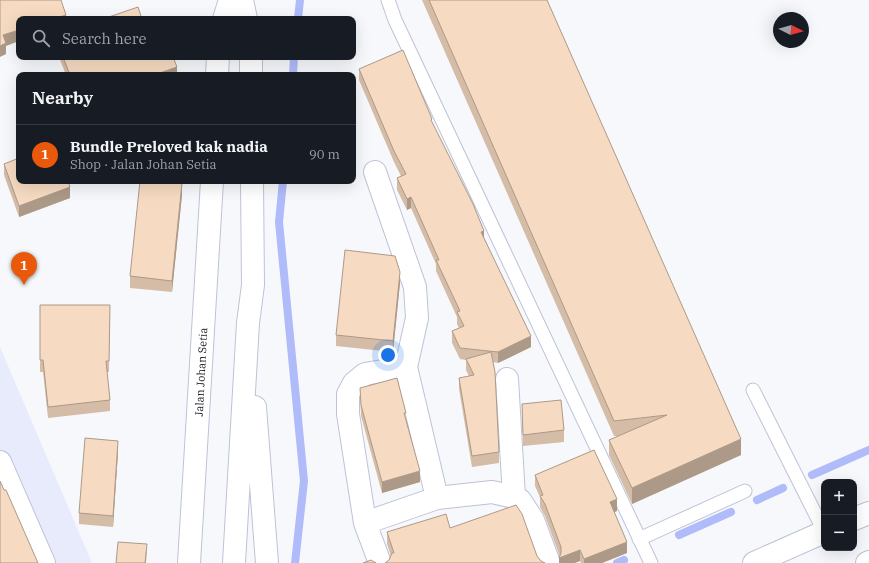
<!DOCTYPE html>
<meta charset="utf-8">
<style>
:root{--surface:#171b24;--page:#242831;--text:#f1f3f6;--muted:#9ea1a6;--line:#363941;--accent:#ea580c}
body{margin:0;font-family:"IBM Plex Serif",serif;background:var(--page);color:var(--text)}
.controls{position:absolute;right:12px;bottom:12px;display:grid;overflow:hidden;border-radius:8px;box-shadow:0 4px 16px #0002}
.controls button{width:36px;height:36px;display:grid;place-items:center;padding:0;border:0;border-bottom:1px solid var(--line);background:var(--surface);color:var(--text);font:20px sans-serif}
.compass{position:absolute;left:773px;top:12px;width:36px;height:36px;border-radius:50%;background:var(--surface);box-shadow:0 4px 16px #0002;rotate:96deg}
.you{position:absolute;left:388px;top:355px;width:14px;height:14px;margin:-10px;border:3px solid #fff;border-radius:50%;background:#1a73e8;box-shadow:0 0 0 6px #1a73e833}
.badge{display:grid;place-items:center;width:26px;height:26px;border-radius:50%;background:var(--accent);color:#fff;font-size:13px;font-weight:700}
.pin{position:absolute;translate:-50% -33px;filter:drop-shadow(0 1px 2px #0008)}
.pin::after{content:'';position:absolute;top:21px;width:14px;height:12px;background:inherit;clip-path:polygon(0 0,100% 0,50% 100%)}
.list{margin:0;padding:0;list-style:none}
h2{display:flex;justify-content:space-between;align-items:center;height:52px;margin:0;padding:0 16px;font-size:17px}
h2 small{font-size:13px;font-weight:400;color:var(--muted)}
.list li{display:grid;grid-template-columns:26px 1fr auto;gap:12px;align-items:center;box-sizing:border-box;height:60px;padding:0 16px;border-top:1px solid var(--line)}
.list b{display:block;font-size:15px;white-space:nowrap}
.list p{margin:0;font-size:13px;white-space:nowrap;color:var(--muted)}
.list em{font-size:13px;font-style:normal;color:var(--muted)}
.icon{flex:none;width:22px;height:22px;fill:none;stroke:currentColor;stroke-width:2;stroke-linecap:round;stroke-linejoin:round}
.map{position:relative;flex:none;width:869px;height:563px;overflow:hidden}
.search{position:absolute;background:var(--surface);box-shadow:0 4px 16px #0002;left:16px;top:16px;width:340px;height:44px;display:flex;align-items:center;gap:10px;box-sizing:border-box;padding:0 14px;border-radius:8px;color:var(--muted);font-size:15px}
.panel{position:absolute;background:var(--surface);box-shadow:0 4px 16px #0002;left:16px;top:72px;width:340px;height:112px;border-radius:8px}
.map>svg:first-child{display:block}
</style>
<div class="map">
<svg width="869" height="563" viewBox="0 0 869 563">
<rect width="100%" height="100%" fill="#f7f8fc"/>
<path fill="#e7ebfc" d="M 0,347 L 92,563 L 0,563 Z"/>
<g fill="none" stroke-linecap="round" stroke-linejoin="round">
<path stroke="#b0bbfa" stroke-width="8" d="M 298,19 L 300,0
M 293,75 L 294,57
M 283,181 L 279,222 L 304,481 L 295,563
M 812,475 L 869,450
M 757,500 L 783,488
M 679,535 L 731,512
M 617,563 L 624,560"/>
<defs>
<path id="service" d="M 388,0 L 395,20 L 651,563
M 753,390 L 824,531
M 639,539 L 745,491"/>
<path id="minor" d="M 375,172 L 415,287 L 417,318 L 406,367
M 507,379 L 514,497
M 0,462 L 44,563
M 365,523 L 348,414 L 348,394 L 354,383 L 365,374 L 406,367 L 437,498
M 380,563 L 365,523 L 437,498 L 492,492 L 514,497 L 520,500 L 533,520 L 549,563"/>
<path id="secondary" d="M 242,0 L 246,19
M 224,19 L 230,0
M 251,57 L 251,75
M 217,75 L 218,57
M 255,407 L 267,563
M 854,519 L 869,513
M 189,563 L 212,181
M 234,563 L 248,323 L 253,285 L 252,181
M 754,563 L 824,532
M 867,563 L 869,562"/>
</defs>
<use href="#service" stroke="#bec2d7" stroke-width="15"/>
<use href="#minor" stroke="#bec2d7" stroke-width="24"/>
<use href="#secondary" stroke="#bec2d7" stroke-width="24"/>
<use href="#service" stroke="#fff" stroke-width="13"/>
<use href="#minor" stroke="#fff" stroke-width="22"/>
<use href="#secondary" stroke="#fff" stroke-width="22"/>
</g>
<path fill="#d4bca7" d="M 422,0 L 547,0 L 741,455 L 632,504 L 609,455 L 609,440 L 618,436 L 614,436 Z
M 59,57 L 173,57 L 177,75 L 66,75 Z
M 359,69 L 432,123 L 484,237 L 531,347 L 498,363 L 493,362 L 499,452 L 499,463 L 472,467 L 459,389 L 459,378 L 469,376 L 466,370 L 466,360 L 460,359 L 452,343 L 452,331 L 459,328 L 457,324 L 457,317 L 436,271 L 436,264 L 411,208 L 407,210 L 397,190 L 397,178 L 401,176 L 394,162 L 359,80 Z
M 4,164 L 70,198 L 19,217 L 4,175 Z
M 182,195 L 172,292 L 130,288 L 130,276 Z
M 400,283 L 393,352 L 336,346 L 336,335 Z
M 40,305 L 110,305 L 109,372 L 107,372 L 110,400 L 110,411 L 48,418 L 43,372 L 40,372 Z
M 360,388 L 406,419 L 420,482 L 382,493 L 361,416 Z
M 522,404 L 564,430 L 564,442 L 523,446 Z
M 118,452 L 113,527 L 79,524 L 79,513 Z
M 535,475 L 617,511 L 614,512 L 627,553 L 602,563 L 581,563 L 580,561 L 559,563 L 560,557 L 545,516 L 540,507 L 540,497 L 535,486 Z
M 450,528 L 537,556 L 541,561 L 389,560 L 391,556 L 387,544 L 387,532 Z"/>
<path fill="#ac9988" d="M 66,15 L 66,19 L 53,19 Z
M 19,30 L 19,41 L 6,46 L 6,54 L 0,57 L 0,46 L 3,35 Z
M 177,67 L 177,75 L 154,75 Z
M 182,183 L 182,195 L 172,292 L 172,281 Z
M 70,187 L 70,198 L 19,217 L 19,206 Z
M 411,197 L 411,208 L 407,210 L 407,199 Z
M 484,231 L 484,242 L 481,232 Z
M 400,272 L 400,283 L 393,352 L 393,341 Z
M 531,336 L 531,347 L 498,363 L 498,352 Z
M 741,439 L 741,455 L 632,504 L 632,488 Z
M 118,441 L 118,452 L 113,527 L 113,516 Z
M 420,471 L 420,482 L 382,493 L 382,482 Z
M 617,499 L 617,511 L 610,514 L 610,502 Z
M 627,542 L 627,553 L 602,563 L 584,563 L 584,559 Z
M 147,544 L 146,563 L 145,563 Z
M 580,550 L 580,561 L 575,563 L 559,563 L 559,558 Z"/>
<path fill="#f6dbc2" stroke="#ac9988" d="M 0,0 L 61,0 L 66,15 L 53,19 L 19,19 L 19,30 L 3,35 L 6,43 L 0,46 Z
M 429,0 L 547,0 L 741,439 L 632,488 L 609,440 L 667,415 L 614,421 Z
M 138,7 L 142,19 L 103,19 Z
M 403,50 L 432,119 L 431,120 L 473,204 L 484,231 L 481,232 L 531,336 L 498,352 L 460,348 L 452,331 L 464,326 L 457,312 L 460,311 L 436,260 L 439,260 L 411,197 L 407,199 L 397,178 L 406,174 L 394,151 L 359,69 Z
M 63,57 L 173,57 L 177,67 L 154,75 L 70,75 Z
M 19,158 L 19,181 L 68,181 L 70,187 L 19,206 L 4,164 Z
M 140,181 L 159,181 L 182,183 L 172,281 L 130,276 Z
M 345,250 L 395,256 L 400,272 L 393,341 L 336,335 Z
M 40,305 L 110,305 L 109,361 L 106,361 L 110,400 L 48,407 L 43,360 L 40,360 Z
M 491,352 L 495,372 L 499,452 L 472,456 L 459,378 L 474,375 L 466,359 Z
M 397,378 L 406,413 L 404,413 L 420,471 L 382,482 L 361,405 L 360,388 Z
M 561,400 L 564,430 L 523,435 L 522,404 Z
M 85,438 L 118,441 L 113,516 L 79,513 Z
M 594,450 L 617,499 L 610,502 L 627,542 L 584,559 L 580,550 L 559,558 L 561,553 L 561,547 L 545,504 L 540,496 L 543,495 L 535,475 Z
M 0,481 L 4,490 L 6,490 L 38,563 L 0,563 Z
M 516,505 L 522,514 L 537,556 L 541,561 L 545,563 L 385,563 L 389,560 L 392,553 L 394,553 L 387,532 L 446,514 L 450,528 Z
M 118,542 L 147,544 L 145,563 L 116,563 Z
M 371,560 L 376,563 L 363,563 Z"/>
<g text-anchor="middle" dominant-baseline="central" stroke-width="3" stroke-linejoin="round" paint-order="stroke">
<g font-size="11" fill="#191a22" stroke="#fff">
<text transform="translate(201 372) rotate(-87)">Jalan Johan Setia</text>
</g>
</g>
</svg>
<div class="controls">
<button>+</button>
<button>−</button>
</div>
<svg class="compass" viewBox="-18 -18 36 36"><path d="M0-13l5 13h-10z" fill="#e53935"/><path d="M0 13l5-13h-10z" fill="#9ea1a6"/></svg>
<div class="you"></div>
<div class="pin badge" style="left:24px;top:285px">1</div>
<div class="search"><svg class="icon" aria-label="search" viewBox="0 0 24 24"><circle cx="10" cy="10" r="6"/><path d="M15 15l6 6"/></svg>Search here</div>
<section class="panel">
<h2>Nearby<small></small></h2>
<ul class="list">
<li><span class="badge">1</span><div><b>Bundle Preloved kak nadia</b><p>Shop · Jalan Johan Setia</p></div><em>90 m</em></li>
</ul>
</section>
</div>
